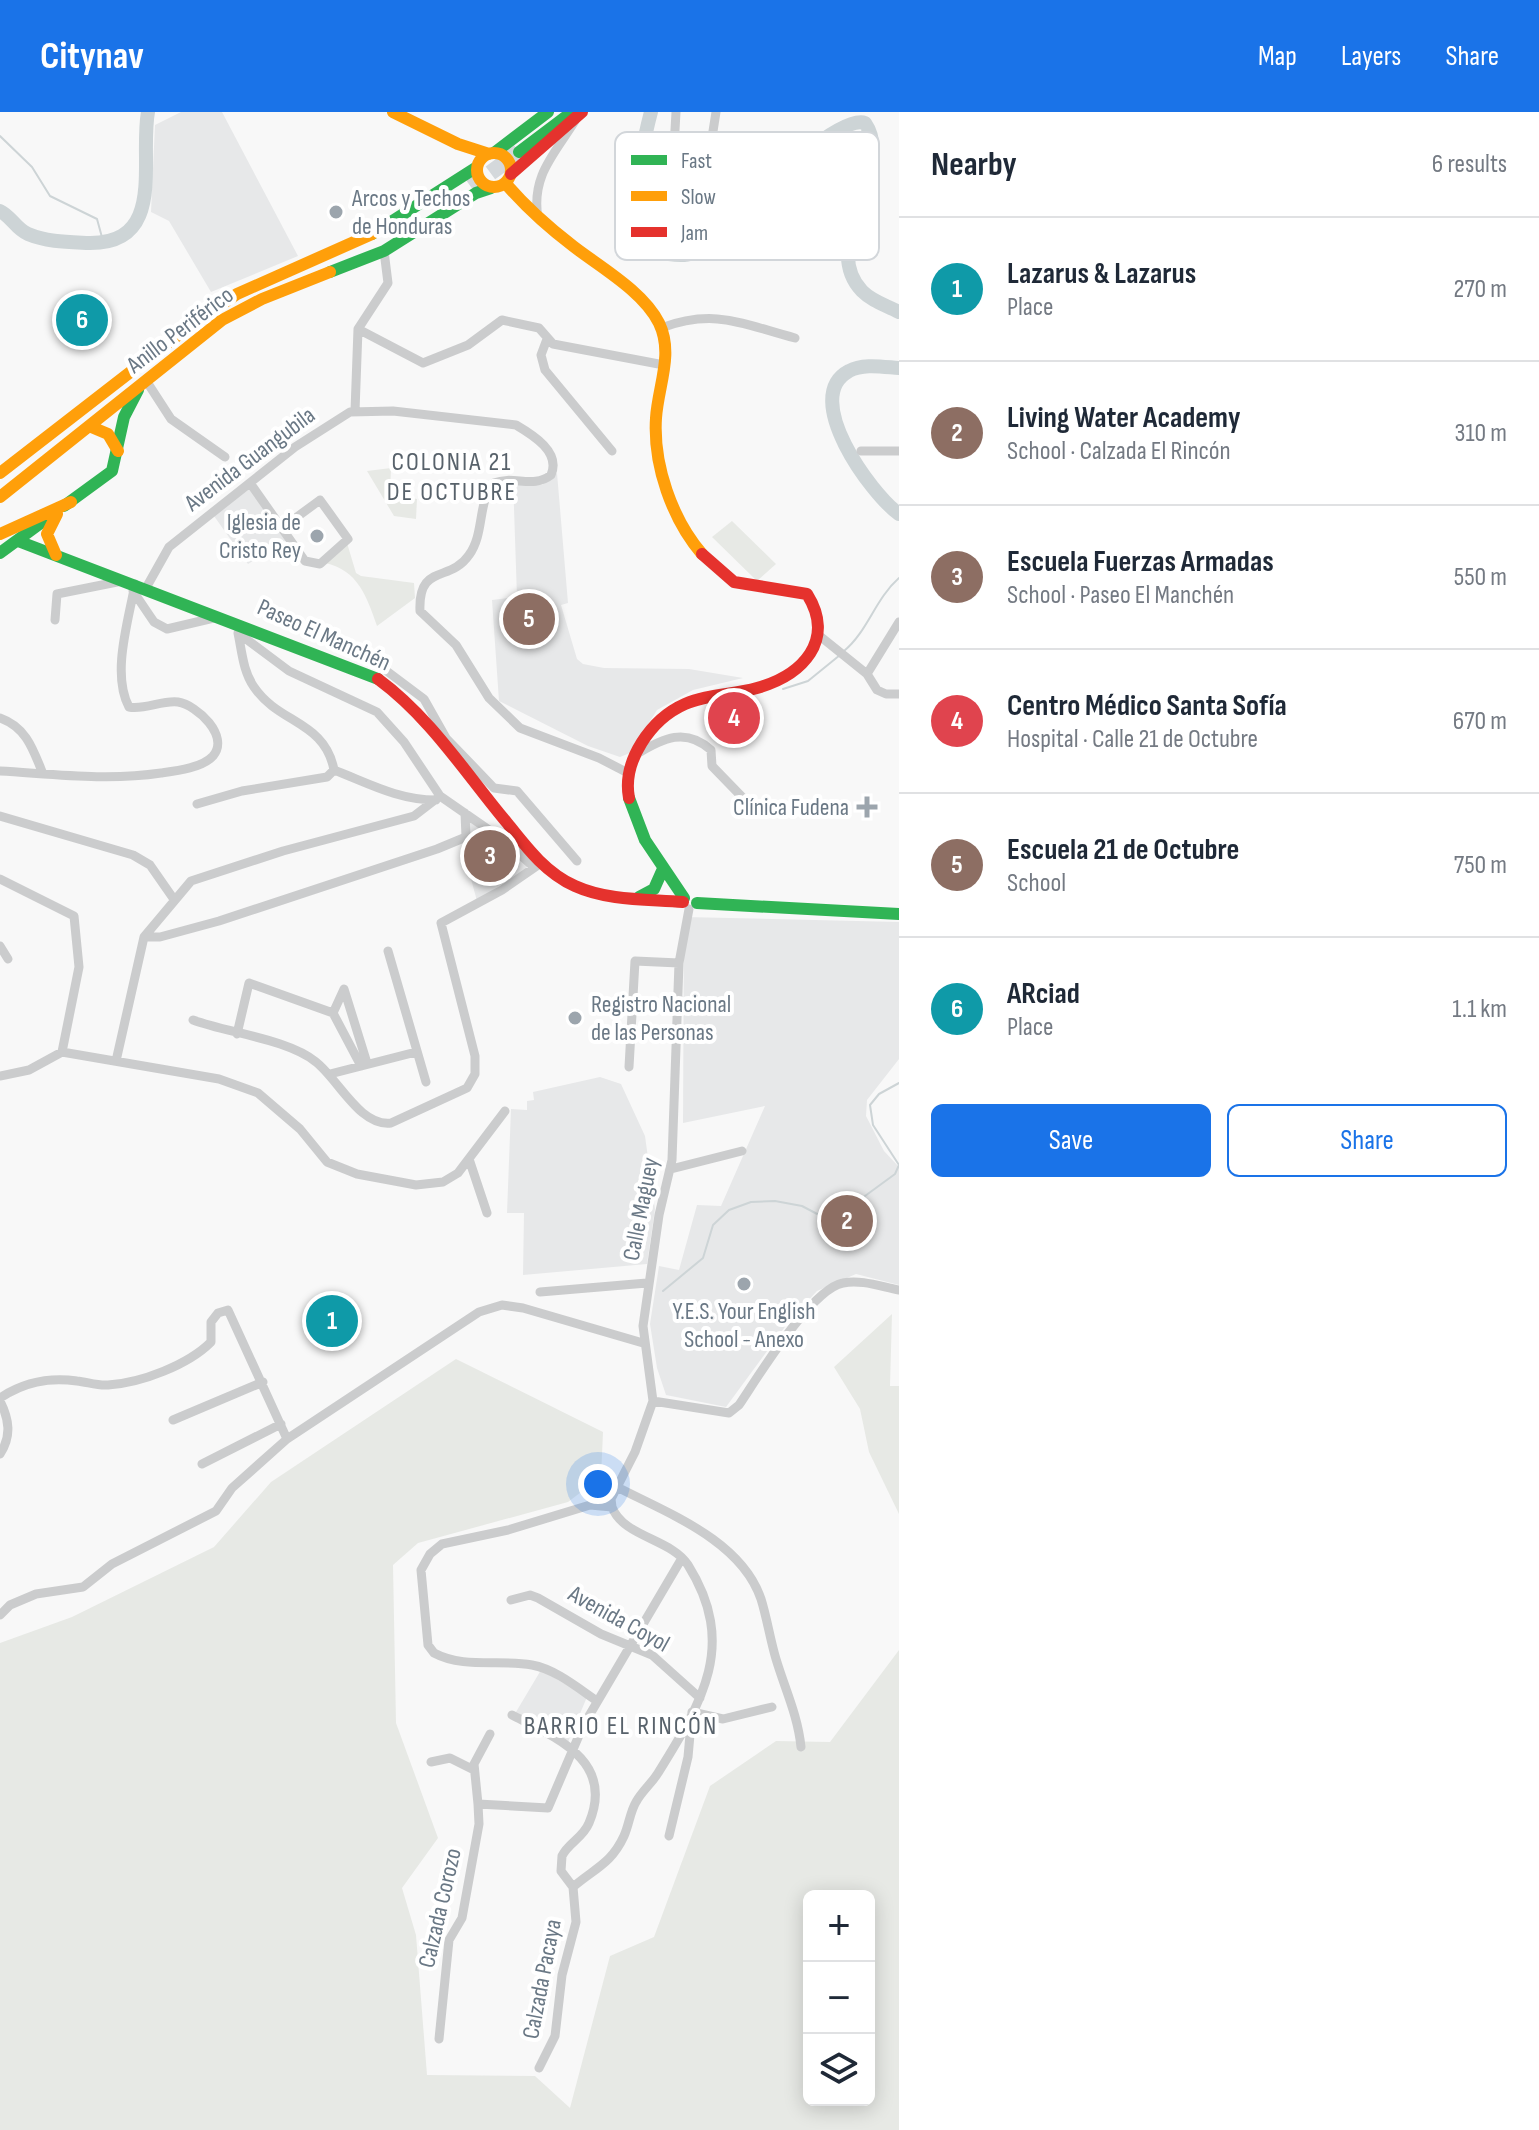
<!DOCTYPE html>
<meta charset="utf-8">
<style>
:root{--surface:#fff;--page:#f2f2f3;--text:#1f2937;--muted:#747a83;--line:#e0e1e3;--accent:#1a73e8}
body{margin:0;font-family:"Sofia Sans Condensed",sans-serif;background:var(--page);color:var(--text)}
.controls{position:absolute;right:24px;bottom:24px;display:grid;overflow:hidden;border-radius:12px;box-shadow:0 4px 20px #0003}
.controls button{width:72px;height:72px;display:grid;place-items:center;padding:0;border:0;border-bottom:2px solid var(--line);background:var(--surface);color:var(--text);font:40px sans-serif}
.you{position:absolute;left:598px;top:1372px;width:28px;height:28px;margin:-20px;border:6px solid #fff;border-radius:50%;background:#1a73e8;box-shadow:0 0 0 12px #1a73e833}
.badge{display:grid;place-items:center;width:52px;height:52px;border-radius:50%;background:var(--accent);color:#fff;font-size:26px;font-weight:700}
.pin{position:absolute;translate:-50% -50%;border:4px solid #fff;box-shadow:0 2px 8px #0006}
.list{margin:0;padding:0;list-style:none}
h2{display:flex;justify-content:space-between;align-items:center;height:104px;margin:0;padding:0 32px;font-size:34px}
h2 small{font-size:26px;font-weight:400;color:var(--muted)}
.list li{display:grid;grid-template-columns:52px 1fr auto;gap:24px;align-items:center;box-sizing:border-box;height:144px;padding:0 32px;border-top:2px solid var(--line)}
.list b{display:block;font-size:30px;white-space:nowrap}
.list p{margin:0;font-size:26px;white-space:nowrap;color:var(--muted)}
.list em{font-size:26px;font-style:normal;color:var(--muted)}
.actions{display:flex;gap:16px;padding:24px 32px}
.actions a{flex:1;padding:18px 0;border:2px solid var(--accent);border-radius:12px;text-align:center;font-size:28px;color:var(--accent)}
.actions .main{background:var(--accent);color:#fff}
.icon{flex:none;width:44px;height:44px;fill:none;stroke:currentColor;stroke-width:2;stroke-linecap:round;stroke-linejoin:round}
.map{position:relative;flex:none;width:899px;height:2018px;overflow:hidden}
header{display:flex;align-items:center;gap:48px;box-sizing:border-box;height:112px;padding:0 40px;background:var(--accent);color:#fff}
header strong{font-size:38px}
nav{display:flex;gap:44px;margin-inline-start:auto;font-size:28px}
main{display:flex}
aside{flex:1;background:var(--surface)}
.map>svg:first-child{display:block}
</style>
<header>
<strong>Citynav</strong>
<nav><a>Map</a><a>Layers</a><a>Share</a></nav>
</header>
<main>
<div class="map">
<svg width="899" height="2018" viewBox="0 0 899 2018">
<rect width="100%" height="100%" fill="#f8f8f8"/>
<path fill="#e7e8e9" d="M 181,0 L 222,0 L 298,144 L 211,180 L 169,109 L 151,100 L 155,13 Z
M 557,361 L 568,491 L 561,493 L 577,547 L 583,552 L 604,556 L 689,557 L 743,566 L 693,578 L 657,598 L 630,641 L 620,645 L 588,634 L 499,589 L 492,488 L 517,485 L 513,367 L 542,373 Z
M 250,374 L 286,428 L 248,452 L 214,404 Z
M 468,706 L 529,754 L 477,789 L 462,734 L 469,729 Z
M 684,805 L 899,810 L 899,947 L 867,988 L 866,1004 L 884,1039 L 899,1055 L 899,1173 L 856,1162 L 817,1179 L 790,1208 L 726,1295 L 666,1283 L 657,1256 L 650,1212 L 659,1154 L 679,1158 L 697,1093 L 721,1094 L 765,994 L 683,1011 Z
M 600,965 L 621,972 L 645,1024 L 655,1097 L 647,1152 L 523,1163 L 524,1101 L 507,1101 L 511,997 L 527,998 L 527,989 L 534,988 L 533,980 Z
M 541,1558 L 587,1585 L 566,1635 L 513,1605 Z"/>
<path fill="#e7e9e5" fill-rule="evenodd" d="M 391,356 L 390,382 L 417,387 L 416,407 L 394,404 L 367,359 Z
M 732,409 L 776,452 L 757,469 L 712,425 Z
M 347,431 L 356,461 L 361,464 L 414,471 L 415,486 L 377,514 C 367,485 358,458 325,451 Z
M 892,1202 L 890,1274 L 899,1274 L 899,1402 L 869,1340 L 860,1297 L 834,1255 Z
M 456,1247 L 603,1320 L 601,1365 L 568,1390 L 418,1431 L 393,1453 L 396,1611 L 438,1726 L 402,1776 L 416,1823 L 427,1963 L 535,1964 L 570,1996 L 610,1844 L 654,1825 L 710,1674 L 776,1629 L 830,1630 L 899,1538 L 899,2018 L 0,2018 L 0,1531 L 72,1505 L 214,1435 L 271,1370 ZM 809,1784 L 869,1784 L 869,1988 L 809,1988 Z"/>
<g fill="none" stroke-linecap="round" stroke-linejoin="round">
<path stroke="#cdd4d6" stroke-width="2" d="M 0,24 L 32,55 L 50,84 L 97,107 L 103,129
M 844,539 C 868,519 875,487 899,466
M 783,577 L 808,569 L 840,543
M 663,1179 L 703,1146 L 713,1113 L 729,1098 L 751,1090 L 775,1089 L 802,1094 L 821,1104 L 839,1103 L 895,1062 L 899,1053 L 873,1013 L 870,993 L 879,982 L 899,971"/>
<path stroke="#cdd4d6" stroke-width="14" d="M 651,0 C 637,52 631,100 669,142 C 682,144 693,144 704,135 C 727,115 834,0 865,11 C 897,57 817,132 862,179 C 873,190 886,193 899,200
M 0,99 C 11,104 16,117 28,122 C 47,130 68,130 89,131 C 167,132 139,48 148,0
M 899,256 C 884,255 863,251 849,259 C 800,285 871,382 899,402"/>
<path stroke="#d4d8db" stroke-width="16" stroke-dasharray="16 8" stroke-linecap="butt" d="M 471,75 L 519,40"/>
<path stroke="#cbcccd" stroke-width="9" d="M 706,64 L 716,0
M 671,89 L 676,0
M 538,106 C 531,64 554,43 575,9
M 661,216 C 715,196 742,212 795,226
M 358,217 L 423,251 L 468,233 L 502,208 L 539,216 L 553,232 L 664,253
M 547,227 L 541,243 L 545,258 L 612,339
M 147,270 L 171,307 L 225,345
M 355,299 L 358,217 L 388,171 L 384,139
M 861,339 L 899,339
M 250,371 L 305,449 L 320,452 L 348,427 L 320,388 L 282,416
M 146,476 L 169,435 L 295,335 L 350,300 L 393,299 L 516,313 C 533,323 561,340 551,363 C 533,377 514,363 494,371 C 477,390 485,421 469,443 C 450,471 418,451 420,499 L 456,533 L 489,586 L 520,616 L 599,646 L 628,661
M 133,479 L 154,510 L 167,517 L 218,505
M 55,508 L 57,482 L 122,469
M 238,521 L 289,559 L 377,600 L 404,630 L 440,684 L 502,727 L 534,755
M 238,521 C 242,540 243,559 254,575 C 279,612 325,609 334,658 C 368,671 398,688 436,688
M 821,525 L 867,562 L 877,578 L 886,582 L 899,582
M 384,557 L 424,587 L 446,626
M 867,562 L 899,510
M 0,606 C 26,615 33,637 43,662
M 445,625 L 494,676 L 517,679 L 577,749
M 637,642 C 663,626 686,615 711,638 L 712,654 L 744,687
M 0,659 C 53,662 107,669 161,661 C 176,659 202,656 213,644 C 230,624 197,593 178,590 C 162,588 145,598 129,595 C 111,562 129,507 135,472
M 197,692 L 242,679 L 327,665 L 334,658
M 0,704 L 133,743 L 150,753 L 173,786
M 0,767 L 74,804 L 79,855 L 62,940
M 144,825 L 160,825 L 219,809 L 437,737 L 466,725 L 465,701
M 0,834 L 8,847
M 388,839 L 426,970
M 333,901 L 344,877 L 367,951
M 193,908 C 228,921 288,927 316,950 C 338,967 360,1015 391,1011 L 467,976 L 475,962 L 475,944 L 441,811 L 502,778 L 541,751
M 237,922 L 249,871 L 333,901 L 361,954
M 116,949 L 144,825 L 191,769 L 283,739 L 414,704 L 440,684
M 629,955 L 635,849 L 679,851
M 330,962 L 416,940
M 0,964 L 29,958 L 62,940 L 219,967 L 258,981 L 300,1017 L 327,1050 L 357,1062 L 416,1073 L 443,1070 L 458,1061 L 505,999
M 469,1047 L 487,1101
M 671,1057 L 742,1039
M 540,1180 L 647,1171
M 0,1286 C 24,1270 48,1265 77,1269 C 87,1270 98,1274 108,1273 C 141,1271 188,1253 211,1230 L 211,1210 L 218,1201 L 228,1198 L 287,1327
M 0,1289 C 9,1307 12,1324 0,1342
M 653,1289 L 729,1301 L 739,1293 C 758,1265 811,1177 843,1171 C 861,1167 882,1175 899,1178
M 173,1308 L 263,1270
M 202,1352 L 281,1312
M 617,1375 C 667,1401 741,1428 761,1487 C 767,1506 770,1527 776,1547 C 785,1577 798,1604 801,1635
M 612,1395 L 611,1387 L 635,1340 L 653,1289 L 643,1214 L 659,1103 L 672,1048 L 679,851 L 689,797
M 511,1488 L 530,1483 L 538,1486 L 601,1522 L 652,1543 L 700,1586
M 0,1503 L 10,1493 L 36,1482 L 83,1475 L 112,1452 L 216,1399 L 232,1376 L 287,1327 L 479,1200 L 502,1193 L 523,1196 L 643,1231
M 597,1589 C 578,1576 555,1557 532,1553 C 500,1547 464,1557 434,1541 L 428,1533 L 421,1458 L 430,1442 L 442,1432 L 508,1418 L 590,1393 L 612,1395
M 512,1603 C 557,1626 615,1649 589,1711 C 583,1726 568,1731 562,1744 L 561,1759 L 573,1775
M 431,1650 L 450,1646 L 474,1658
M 478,1692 L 474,1652 L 490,1622
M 669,1724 L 688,1645 L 692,1600 L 723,1607 L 772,1595
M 573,1775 C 595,1756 611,1752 624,1724 C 629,1713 630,1700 636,1690 C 642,1679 652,1671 658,1661 C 702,1590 738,1533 688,1453 C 672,1427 623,1425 612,1395
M 439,1927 L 449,1828 L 462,1806 L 479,1712 L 478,1692 L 548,1696 L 583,1614 L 682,1446
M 539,1956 L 555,1924 L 562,1863 L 576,1810 L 573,1775"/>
<path stroke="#30b455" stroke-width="12" d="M 519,40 L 572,0
M 494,41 L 548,0
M 372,122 L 477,55
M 330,160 L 384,139 L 476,81 L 491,76
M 64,394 L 112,359 L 124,305 L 138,278
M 18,429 L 378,567
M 0,441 L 49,405
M 629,686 L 645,728 L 684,786
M 639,785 L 654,777 L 662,759
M 697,791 L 899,802"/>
<path stroke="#ff9f0a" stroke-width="12" d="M 393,0 L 458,32 L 489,42
M477 58a17 17 0 1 1 34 0a17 17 0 1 1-34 0Z
M 506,72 C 526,95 548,115 573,134 C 600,155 643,179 659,211 C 674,242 658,274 656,306 C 653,353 672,407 702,442
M 89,314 L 108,322 L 118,339
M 0,361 L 195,210 L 237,182 L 372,122
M 0,385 L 222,208 L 262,187 L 330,160
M 0,422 L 71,390
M 56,443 L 47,422 L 57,402"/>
<path stroke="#e5322d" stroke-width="12" d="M 511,62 L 582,0
M 378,567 C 431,606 466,662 508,712 C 527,736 546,761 575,774 C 608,789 647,787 683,790
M 629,686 C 622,649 651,607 685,592 C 707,582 733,583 757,576 C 803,563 836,528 807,482 L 734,470 L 702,442"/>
</g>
<g fill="#9ca5ad" stroke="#fff" stroke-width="3">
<circle cx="336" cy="100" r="8"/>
<circle cx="317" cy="424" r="8"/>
<path d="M863 683h8v8h8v8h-8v8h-8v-8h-8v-8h8z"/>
<circle cx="575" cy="906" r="8"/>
<circle cx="744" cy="1172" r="8"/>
</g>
<g text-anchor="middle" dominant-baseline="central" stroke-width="8" stroke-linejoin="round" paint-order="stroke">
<g font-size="24" fill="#6a7885" stroke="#fff" text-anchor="start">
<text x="352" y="86">Arcos y Techos<tspan x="352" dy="28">de Honduras</tspan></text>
<text x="301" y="410" text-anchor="end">Iglesia de<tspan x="301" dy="28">Cristo Rey</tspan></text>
<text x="849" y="695" text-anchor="end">Clínica Fudena</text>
<text x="591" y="892">Registro Nacional<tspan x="591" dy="28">de las Personas</tspan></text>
<text x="744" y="1199" text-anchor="middle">Y.E.S. Your English<tspan x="744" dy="28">School - Anexo</tspan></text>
</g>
<g font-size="24" fill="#6a7885" stroke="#fff">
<text transform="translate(180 218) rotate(-37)">Anillo Periférico</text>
<text transform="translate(250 347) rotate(-37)">Avenida Guangubila</text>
<text transform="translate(324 523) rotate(24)">Paseo El Manchén</text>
<text transform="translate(641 1097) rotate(-79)">Calle Maguey</text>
<text transform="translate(619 1507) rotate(29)">Avenida Coyol</text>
<text transform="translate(440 1796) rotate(-77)">Calzada Corozo</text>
<text transform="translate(542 1867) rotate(-79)">Calzada Pacaya</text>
</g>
<g font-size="26" letter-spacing="2" fill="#58626b" stroke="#fff">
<text x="452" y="350">COLONIA 21<tspan x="452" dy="30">DE OCTUBRE</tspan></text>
<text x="621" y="1614">BARRIO EL RINCÓN</text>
</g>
</g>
<rect x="615" y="20" width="264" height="128" rx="12" fill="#fff" stroke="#d2d6da" stroke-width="2"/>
<rect x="631" y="43" width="36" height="10" fill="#30b455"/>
<rect x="631" y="79" width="36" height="10" fill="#ff9f0a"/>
<rect x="631" y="115" width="36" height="10" fill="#e5322d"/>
<g font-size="22" fill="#6a7885">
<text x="681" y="56">Fast</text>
<text x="681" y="92">Slow</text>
<text x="681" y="128">Jam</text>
</g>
</svg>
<div class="controls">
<button>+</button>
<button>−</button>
<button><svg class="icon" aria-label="layers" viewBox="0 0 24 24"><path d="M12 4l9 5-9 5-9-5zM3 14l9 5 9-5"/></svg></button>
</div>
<div class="you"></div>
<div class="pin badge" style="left:332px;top:1209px;background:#0f9aa8">1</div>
<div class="pin badge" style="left:847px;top:1109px;background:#8d6e63">2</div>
<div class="pin badge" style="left:490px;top:744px;background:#8d6e63">3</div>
<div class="pin badge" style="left:734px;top:606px;background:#e0444e">4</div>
<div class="pin badge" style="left:529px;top:507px;background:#8d6e63">5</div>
<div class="pin badge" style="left:82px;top:208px;background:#0f9aa8">6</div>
</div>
<aside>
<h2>Nearby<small>6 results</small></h2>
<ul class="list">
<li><span class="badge" style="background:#0f9aa8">1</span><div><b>Lazarus &amp; Lazarus</b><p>Place</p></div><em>270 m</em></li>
<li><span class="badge" style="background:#8d6e63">2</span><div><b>Living Water Academy</b><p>School · Calzada El Rincón</p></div><em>310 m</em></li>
<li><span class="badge" style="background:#8d6e63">3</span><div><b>Escuela Fuerzas Armadas</b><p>School · Paseo El Manchén</p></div><em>550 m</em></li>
<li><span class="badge" style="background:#e0444e">4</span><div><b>Centro Médico Santa Sofía</b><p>Hospital · Calle 21 de Octubre</p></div><em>670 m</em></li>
<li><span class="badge" style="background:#8d6e63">5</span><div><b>Escuela 21 de Octubre</b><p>School</p></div><em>750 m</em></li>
<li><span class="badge" style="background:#0f9aa8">6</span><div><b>ARciad</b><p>Place</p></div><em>1.1 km</em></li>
</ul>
<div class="actions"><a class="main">Save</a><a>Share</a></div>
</aside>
</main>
